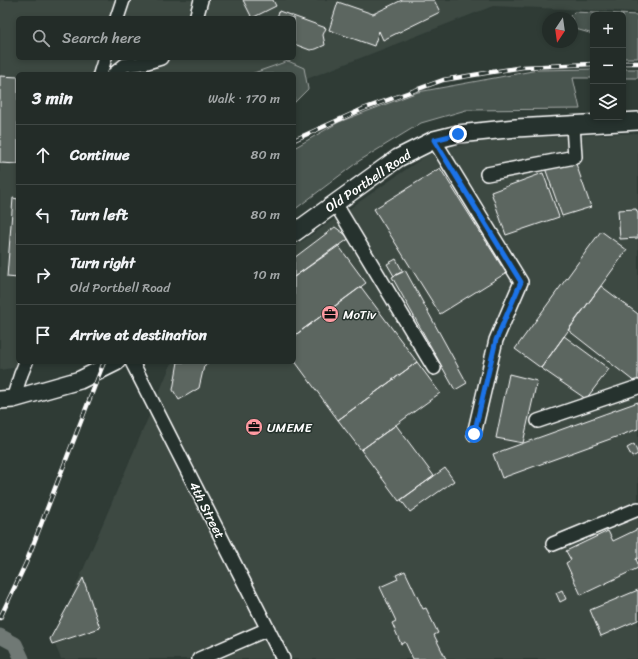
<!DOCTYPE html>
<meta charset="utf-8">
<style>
:root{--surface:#232c28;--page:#2f3834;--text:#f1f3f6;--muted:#a3a7a8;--line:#404845}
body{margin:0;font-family:Sriracha,sans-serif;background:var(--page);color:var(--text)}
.controls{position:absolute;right:12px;top:12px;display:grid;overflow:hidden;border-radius:6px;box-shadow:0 2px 6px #0003}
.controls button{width:36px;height:36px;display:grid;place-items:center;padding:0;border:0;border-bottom:1px solid var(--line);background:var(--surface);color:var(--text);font:20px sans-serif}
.compass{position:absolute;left:542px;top:12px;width:36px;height:36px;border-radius:50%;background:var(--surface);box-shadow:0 2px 6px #0003;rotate:193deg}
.stop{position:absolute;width:12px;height:12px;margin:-9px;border:3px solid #1a73e8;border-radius:50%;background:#fff}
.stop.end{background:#1a73e8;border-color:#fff;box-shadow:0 1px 4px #0008}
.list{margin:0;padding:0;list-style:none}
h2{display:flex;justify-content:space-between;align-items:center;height:52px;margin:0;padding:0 16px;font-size:17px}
h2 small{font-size:13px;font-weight:400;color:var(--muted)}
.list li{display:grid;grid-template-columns:26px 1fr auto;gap:12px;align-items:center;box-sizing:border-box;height:60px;padding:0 16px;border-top:1px solid var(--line)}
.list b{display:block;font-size:15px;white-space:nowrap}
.list p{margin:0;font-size:13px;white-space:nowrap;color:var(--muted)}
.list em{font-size:13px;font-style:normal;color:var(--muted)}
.icon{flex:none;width:22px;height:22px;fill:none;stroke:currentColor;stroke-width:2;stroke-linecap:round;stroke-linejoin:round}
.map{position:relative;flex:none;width:638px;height:659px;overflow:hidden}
.search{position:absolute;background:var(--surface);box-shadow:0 2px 6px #0003;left:16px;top:16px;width:280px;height:44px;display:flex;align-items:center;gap:10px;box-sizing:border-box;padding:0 14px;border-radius:6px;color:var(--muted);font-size:15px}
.panel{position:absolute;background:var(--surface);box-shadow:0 2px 6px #0003;left:16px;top:72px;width:280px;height:292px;border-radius:6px}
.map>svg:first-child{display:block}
</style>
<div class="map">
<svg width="638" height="659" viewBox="0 0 638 659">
<rect width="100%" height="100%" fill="#2f3b35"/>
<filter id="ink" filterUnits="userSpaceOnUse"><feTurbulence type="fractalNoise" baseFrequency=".025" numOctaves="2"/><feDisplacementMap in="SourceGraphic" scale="8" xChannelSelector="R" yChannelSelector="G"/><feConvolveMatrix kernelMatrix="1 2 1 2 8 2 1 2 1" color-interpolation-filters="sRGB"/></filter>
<g filter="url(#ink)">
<path fill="#3c4842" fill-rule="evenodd" d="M 0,0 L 638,0 L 638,12 L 493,6 L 294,84 L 294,74 L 18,74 L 18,362 L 34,362 L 32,365 L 0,370 ZM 18,18 L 294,18 L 294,58 L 18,58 Z
M 638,133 L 638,659 L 61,659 L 53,640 L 172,362 L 294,362 L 294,247 L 447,141 Z"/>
<path fill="#4a544f" stroke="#a4aaa7" d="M 574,12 L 638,15 L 638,58 L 623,58 L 623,15 L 593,15 L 593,34 L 572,28 L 572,18 L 568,18 Z
M 288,61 L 304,68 L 308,89 L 294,103 L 294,74 L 251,74 Z
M 593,69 L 593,78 L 573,78 L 580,109 L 466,110 L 421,123 L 359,161 L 294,210 L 294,148 L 339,122 L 418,92 L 538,70 Z
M 623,69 L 638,69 L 638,78 L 623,78 Z"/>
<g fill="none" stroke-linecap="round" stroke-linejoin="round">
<path stroke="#707975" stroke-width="15" d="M 0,636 L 15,644 L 22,659"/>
</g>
<path fill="#5b6661" stroke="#fff" d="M 243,0 L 273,0 L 276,6 L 252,18 Z
M 402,0 L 434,0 L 440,12 L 383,40 L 379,31 L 374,46 L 329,30 L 338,2 L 373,14 Z
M 279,11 L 326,28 L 323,35 L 325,45 L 316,49 L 310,50 L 294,44 L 294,18 L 277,18 Z
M 0,76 L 18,77 L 18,164 L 0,163 Z
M 574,158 L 591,207 L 562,216 L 545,168 Z
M 440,168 L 506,273 L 440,314 L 374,209 Z
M 543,173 L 559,217 L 506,235 L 491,192 Z
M 13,198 L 18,199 L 18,278 L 7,277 Z
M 636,209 L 638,214 L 638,238 L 620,239 L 618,210 Z
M 335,227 L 350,238 L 294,277 L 294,258 Z
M 601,231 L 627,250 L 541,368 L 515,349 Z
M 338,245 L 366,283 L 294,336 L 294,277 Z
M 396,259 L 403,272 L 394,276 L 387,264 Z
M 405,270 L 467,383 L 455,390 L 392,277 Z
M 601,286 L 638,314 L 638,381 L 636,383 L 568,330 Z
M 361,287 L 417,362 L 338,420 L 294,360 L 294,336 Z
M 564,336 L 609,369 L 586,399 L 541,368 Z
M 178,362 L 209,362 L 204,366 L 199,388 L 179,400 L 173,390 Z
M 417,362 L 440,393 L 361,450 L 338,420 Z
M 509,374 L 537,381 L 523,443 L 496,438 Z
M 638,402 L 638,429 L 502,478 L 493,454 Z
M 396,425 L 434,476 L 399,501 L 361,450 Z
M 634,444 L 638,454 L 632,457 L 627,448 Z
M 445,468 L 454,481 L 410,512 L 401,500 Z
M 638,529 L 638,558 L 636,559 L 638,564 L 638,568 L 581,595 L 566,563 L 571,560 L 566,551 L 608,531 L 613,541 Z
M 405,571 L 423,609 L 426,608 L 438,633 L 434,635 L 446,659 L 413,659 L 405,642 L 401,644 L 392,623 L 396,621 L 380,587 L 398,579 L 396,575 Z
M 83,578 L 100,628 L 52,644 L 50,639 Z
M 562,590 L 566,599 L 560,602 L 556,593 Z
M 638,590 L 638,620 L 601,636 L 590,610 Z"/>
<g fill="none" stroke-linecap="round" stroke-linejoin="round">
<defs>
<path id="minor" d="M 117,18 L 123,0
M 196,18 L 201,0
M 100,74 L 105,58
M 114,74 L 125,65 L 144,63 L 161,58
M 434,140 L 521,282 L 496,340 L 474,434
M 487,174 L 575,157 L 573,125
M 335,203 L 434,368
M 132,362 L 283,659
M 13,399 L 21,374 L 26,362
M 538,421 L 638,387
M 553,544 L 638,509
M 199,659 L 268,629"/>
<path id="major" d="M 294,233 L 398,158 L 434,140 L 458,134 L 516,128 L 638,121
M 0,400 L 13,399 L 80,380 L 116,362"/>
</defs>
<use href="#minor" stroke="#fff" stroke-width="16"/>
<use href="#major" stroke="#fff" stroke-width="20"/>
<use href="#minor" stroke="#26332d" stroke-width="13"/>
<use href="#major" stroke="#26332d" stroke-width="17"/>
<defs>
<path id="rail" d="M 623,63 L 638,63
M 294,140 L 363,109 L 443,80 L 523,67 L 593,64
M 0,618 L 26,563 L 104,362"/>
</defs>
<use href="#rail" stroke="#fff" stroke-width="4.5"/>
<use href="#rail" stroke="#26332d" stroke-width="3" stroke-dasharray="9" stroke-linecap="butt"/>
</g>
</g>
<g fill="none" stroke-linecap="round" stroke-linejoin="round" filter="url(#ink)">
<path stroke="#1a73e8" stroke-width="5" d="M 458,134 L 434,140 L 521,282 L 496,340 L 474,434"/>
</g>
<defs>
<symbol id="office-disc" viewBox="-11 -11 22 22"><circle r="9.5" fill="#ff9aa2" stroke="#26332d"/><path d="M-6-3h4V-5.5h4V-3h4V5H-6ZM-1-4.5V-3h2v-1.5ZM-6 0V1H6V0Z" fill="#111"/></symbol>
</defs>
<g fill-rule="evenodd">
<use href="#office-disc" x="320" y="304" width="20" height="20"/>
<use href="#office-disc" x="244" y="417" width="20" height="20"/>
</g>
<g text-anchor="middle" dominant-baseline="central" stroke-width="3" stroke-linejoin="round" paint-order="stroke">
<g font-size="13" fill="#fff" stroke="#26332d">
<text transform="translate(368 181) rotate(-34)">Old Portbell Road</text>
<text transform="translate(207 510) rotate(63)">4th Street</text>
</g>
<g font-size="13" fill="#fff" stroke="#26332d" text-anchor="start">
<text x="343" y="314">MoTiv</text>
<text x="267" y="427">UMEME</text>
</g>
</g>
</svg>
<div class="controls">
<button>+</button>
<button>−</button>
<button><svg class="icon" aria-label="layers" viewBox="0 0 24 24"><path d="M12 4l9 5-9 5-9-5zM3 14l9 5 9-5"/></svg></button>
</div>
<svg class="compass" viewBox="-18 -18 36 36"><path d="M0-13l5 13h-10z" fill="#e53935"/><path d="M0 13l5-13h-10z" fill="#a3a7a8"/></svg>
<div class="stop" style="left:474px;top:434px"></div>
<div class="stop end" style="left:458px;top:134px"></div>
<div class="search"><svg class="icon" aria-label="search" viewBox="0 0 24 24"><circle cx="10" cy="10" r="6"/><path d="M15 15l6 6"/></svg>Search here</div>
<section class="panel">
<h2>3 min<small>Walk · 170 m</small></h2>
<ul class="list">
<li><svg class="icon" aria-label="ahead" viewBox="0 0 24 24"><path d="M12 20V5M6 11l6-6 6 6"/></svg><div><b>Continue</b></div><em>80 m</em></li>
<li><svg class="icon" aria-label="left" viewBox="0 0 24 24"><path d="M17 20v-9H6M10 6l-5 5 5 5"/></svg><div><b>Turn left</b></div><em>80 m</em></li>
<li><svg class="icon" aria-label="right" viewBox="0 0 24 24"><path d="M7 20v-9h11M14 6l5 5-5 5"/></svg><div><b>Turn right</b><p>Old Portbell Road</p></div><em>10 m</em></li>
<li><svg class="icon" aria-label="arrive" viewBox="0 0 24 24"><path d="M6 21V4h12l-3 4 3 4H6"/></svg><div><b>Arrive at destination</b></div></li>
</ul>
</section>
</div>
